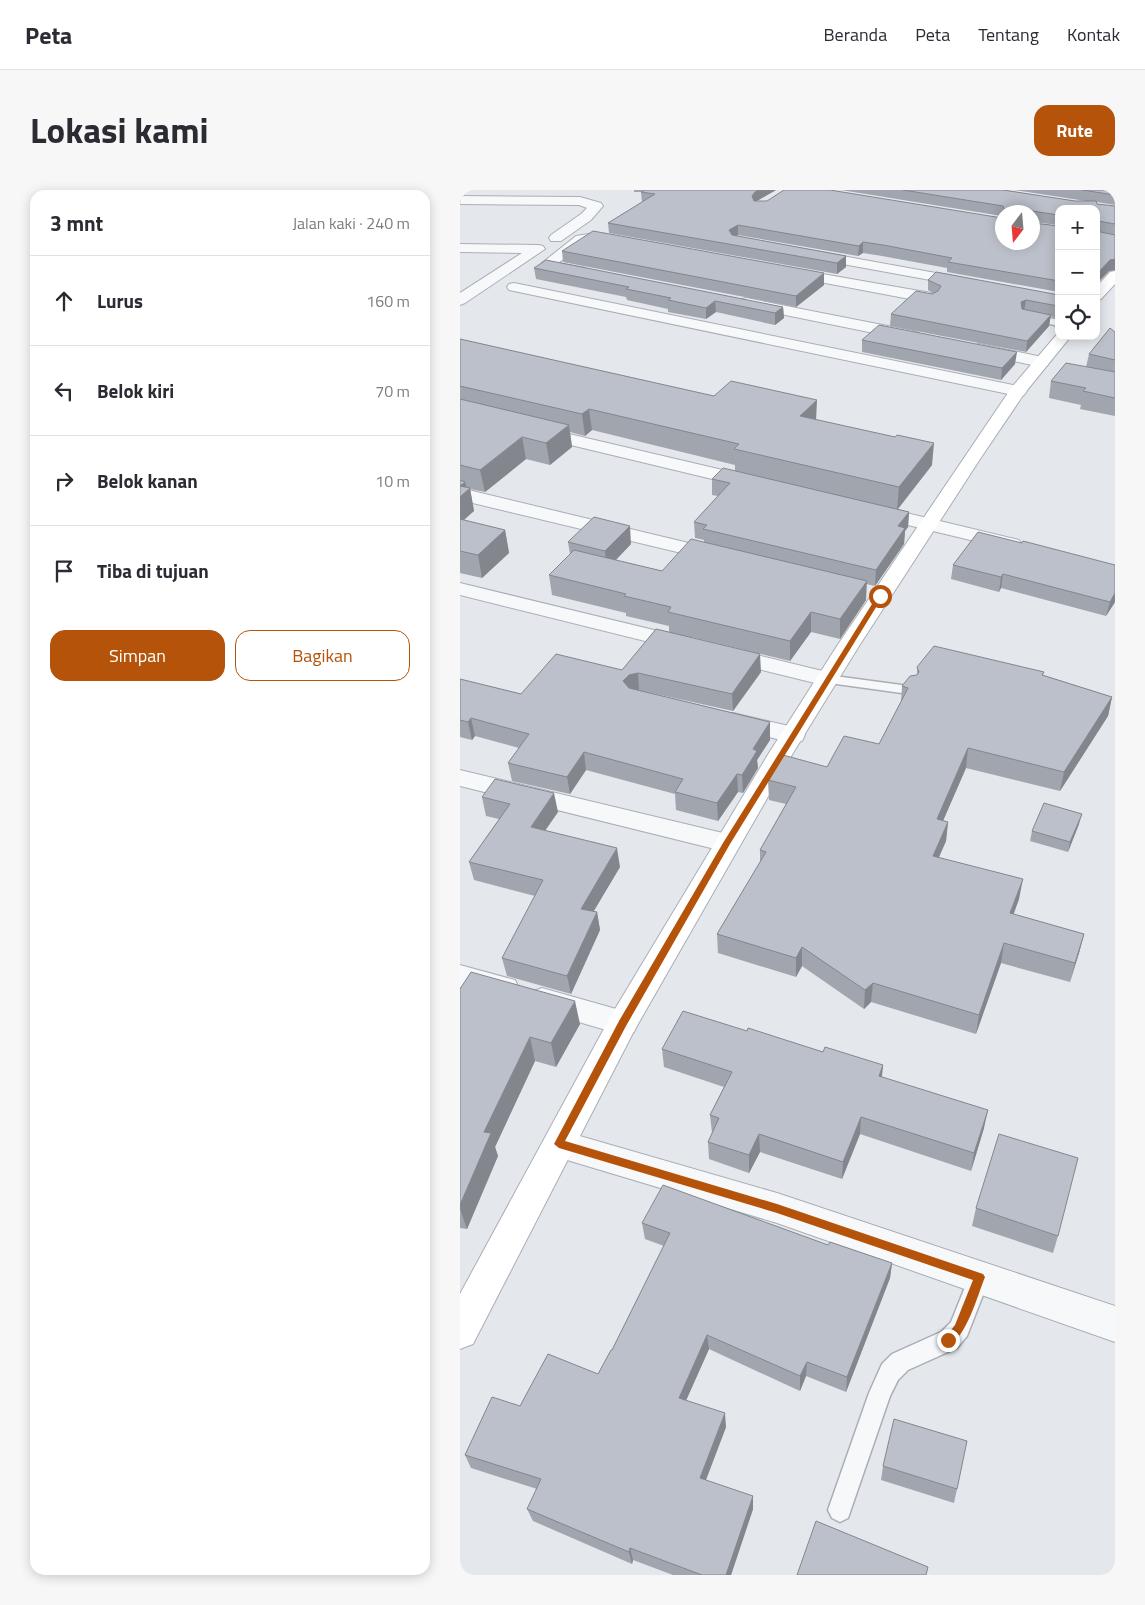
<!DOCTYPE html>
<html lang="id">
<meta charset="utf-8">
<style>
:root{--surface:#fff;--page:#f7f7f7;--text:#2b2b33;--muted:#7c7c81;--line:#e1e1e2;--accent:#b45309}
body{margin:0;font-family:"Titillium Web",sans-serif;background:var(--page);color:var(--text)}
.controls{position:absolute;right:15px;top:15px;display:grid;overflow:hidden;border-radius:10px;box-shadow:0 2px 12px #0003}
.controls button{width:45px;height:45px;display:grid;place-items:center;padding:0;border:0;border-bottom:1px solid var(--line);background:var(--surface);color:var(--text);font:25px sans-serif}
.compass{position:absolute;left:535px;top:15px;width:45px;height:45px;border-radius:50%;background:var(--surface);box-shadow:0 2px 12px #0003;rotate:196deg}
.stop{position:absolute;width:15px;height:15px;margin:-11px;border:4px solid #b45309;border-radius:50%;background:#fff}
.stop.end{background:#b45309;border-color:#fff;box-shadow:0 1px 5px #0008}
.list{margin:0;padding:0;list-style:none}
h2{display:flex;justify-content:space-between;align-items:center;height:65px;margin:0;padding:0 20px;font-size:21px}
h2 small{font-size:16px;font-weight:400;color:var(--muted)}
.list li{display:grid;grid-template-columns:32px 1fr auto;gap:15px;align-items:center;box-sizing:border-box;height:90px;padding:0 20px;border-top:1px solid var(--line)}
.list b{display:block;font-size:19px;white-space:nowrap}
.list em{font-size:16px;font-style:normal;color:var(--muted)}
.actions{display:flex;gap:10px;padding:15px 20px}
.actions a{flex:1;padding:11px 0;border:1px solid var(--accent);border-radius:15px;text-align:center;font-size:18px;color:var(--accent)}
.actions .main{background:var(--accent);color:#fff}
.icon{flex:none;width:28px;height:28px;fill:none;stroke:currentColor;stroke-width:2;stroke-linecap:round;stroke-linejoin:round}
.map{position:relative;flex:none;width:655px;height:1385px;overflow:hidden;border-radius:15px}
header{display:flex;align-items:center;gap:30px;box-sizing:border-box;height:70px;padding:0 25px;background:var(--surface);border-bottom:1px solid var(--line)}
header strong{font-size:24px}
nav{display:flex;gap:28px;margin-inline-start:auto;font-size:18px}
.intro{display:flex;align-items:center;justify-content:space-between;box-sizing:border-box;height:120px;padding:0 30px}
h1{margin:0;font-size:35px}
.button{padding:12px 22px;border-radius:15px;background:var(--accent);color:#fff;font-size:18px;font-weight:700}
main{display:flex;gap:30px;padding:0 30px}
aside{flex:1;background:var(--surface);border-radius:15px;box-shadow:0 2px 12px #0003}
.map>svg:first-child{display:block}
</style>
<header>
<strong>Peta</strong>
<nav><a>Beranda</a><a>Peta</a><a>Tentang</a><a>Kontak</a></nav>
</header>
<div class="intro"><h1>Lokasi kami</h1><a class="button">Rute</a></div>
<main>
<aside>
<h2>3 mnt<small>Jalan kaki · 240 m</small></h2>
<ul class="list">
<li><svg class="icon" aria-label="ahead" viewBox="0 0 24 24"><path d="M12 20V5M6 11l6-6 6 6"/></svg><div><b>Lurus</b></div><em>160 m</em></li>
<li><svg class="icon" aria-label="left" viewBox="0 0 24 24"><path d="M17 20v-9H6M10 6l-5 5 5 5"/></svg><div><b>Belok kiri</b></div><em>70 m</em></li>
<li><svg class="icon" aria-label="right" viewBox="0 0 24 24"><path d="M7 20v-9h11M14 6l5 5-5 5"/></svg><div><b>Belok kanan</b></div><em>10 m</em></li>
<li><svg class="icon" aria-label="arrive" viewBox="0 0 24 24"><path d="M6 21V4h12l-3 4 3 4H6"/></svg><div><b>Tiba di tujuan</b></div></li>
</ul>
<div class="actions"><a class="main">Simpan</a><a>Bagikan</a></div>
</aside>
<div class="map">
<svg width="655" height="1385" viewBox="0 0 655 1385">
<rect width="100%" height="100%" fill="#e4e7ec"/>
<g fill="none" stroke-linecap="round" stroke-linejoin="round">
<defs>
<path id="lane" d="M 569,124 L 599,130 L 599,136 L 566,129 L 566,125 Z
M 367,485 L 449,496 L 454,497 L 456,500 L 454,503 L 449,504 L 362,492 L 360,489 L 362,486 Z
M 519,1077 L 526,1080 L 530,1087 L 507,1146 L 497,1158 L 448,1180 L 438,1190 L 430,1206 L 388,1328 L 380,1332 L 372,1328 L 368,1320 L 409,1203 L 422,1174 L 432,1164 L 481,1142 L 491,1132 L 512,1080 Z"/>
<path id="street" d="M 0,6 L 120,7 L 141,13 L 143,16 L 131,30 L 101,51 L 91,51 L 89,48 L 91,45 L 121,24 L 127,18 L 119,15 L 0,14 Z
M 135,43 L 142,47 L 140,50 L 125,53 L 98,73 L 126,78 L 128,81 L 126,84 L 121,85 L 86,79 L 82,73 L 116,46 Z
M 0,54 L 78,55 L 83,56 L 85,59 L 5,113 L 0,115 L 0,103 L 62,63 L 0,62 Z
M 349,60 L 509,89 L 514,90 L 516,93 L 514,96 L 509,97 L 344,67 L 342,64 L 344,61 Z
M 328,78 L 471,103 L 476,105 L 479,108 L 476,111 L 471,113 L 323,85 L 321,82 L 323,79 Z
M 54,93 L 558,196 L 564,197 L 567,201 L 564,205 L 558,206 L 49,100 L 47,97 L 49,94 Z
M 286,108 L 453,141 L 459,143 L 461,146 L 459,149 L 453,151 L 281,116 L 278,113 L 281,110 Z
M 519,154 L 587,168 L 589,172 L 587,176 L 581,177 L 513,162 L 511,159 L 513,156 Z
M 75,236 L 301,289 L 304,293 L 301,297 L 294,299 L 69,245 L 66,241 L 69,237 Z
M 0,298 L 266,362 L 269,366 L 266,370 L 259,372 L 0,310 Z
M 413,315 L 559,350 L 562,354 L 559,358 L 552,360 L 406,325 L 403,321 L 406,317 Z
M 0,393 L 375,484 L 379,489 L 375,494 L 367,496 L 0,405 Z
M 273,523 L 342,539 L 345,545 L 342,551 L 333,553 L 264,536 L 261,531 L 264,526 Z
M 0,580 L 267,644 L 276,646 L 280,653 L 276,660 L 267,662 L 0,596 Z
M 0,775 L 55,790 L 59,798 L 55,806 L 44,810 L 0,797 Z
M 82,798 L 174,824 L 178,833 L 174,842 L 163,845 L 71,818 L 67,810 L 71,802 Z
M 99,940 L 317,1003 L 655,1116 L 655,1152 L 317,1033 L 87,964 L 83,954 L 87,944 Z"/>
<path id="secondary" d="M 655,81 L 655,94 L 641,109 L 636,110 L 636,97 L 650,82 Z
M 599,142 L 599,146 L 611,146 L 564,204 L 520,269 L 399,456 L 333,563 L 174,841 L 13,1154 L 0,1159 L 0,1104 L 152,824 L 309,563 L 377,456 L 552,197 Z"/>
</defs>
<use href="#lane" stroke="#a9aeb7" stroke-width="3"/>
<use href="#street" stroke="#a9aeb7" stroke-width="2"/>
<use href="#secondary" stroke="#a9aeb7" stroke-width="2"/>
<use href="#lane" fill="#f7f8fa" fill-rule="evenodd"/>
<use href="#street" fill="#f7f8fa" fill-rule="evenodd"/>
<use href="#secondary" fill="#fff" fill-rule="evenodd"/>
</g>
<path fill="#a1a5ae" d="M 174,0 L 316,0 L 297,11 L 542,28 L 572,22 L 542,22 L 542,27 L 542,26 L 381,0 L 543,0 L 615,11 L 626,11 L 554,0 L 655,0 L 655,15 L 637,12 L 637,14 L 655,16 L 655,45 L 645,43 L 655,45 L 655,80 L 649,81 L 636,94 L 599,19 L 599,35 L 573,32 L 573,33 L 599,36 L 599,102 L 487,82 L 487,78 L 422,66 L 403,63 L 398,66 L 278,45 L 277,46 L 386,66 L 386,77 L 377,84 L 149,43 L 148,33 L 182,12 L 181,2 L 174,2 Z
M 102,61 L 364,95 L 336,117 L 103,72 Z
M 74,78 L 323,117 L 324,128 L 315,135 L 256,122 L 246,129 L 208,122 L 208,119 L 167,110 L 166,107 L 76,89 Z
M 468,90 L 599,105 L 599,125 L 596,128 L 590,126 L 589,136 L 566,162 L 430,136 L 431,124 L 473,103 L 468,100 Z
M 655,142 L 655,226 L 620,219 L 621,215 L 589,208 L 591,191 L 626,177 L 629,164 Z
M 0,149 L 356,230 L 472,275 L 438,319 L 449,322 L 448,337 L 445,341 L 444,354 L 415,396 L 406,394 L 406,410 L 380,449 L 351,442 L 330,471 L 231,447 L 301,482 L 273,521 L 178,500 L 310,532 L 310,550 L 297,570 L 298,578 L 283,603 L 278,602 L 258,631 L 216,620 L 215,604 L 126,580 L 110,604 L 52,591 L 48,573 L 59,558 L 15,546 L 12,550 L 0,547 L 0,489 L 61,504 L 162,480 L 209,442 L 209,436 L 166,426 L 166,423 L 92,405 L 89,385 L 110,364 L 108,352 L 171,354 L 156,370 L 202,381 L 244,352 L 244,350 L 235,348 L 234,332 L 258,306 L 252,305 L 252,289 L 275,281 L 275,275 L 132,240 L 125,246 L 110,242 L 112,257 L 90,275 L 66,269 L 25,302 L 10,299 L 14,321 L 4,330 L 45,340 L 49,363 L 22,388 L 0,383 Z
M 402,150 L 555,174 L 541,190 L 402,162 Z
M 518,342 L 655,412 L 646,426 L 541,398 L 539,402 L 491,389 L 493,375 Z
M 457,477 L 584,482 L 583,485 L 652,507 L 648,526 L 600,601 L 506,578 L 483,631 L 488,632 L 486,651 L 479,667 L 559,709 L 553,724 L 624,744 L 619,763 L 610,792 L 541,773 L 516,844 L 411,812 L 404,819 L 342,776 L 336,787 L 258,763 L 257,744 L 300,672 L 300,660 L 326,614 L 309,610 L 308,590 L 367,577 L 419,554 L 441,512 L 442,496 L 457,485 Z
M 22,607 L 98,622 L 85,641 L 160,677 L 134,721 L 137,722 L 140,740 L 111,804 L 47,786 L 42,768 L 75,706 L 14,690 L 9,672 L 39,629 L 26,626 Z
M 619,634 L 608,662 L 570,651 L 572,641 Z
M 0,799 L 120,834 L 96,877 L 75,871 L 35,957 L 38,966 L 7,1039 L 0,1038 Z
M 287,841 L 363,862 L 423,875 L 422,887 L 524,938 L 511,981 L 400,944 L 382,989 L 300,962 L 289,983 L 249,969 L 248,952 L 252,943 L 250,925 L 264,897 L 204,877 L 202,859 Z
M 516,1018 L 598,1046 L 593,1063 L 512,1036 Z
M 182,1033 L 368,1055 L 432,1073 L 430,1088 L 386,1202 L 346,1186 L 340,1201 L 249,1159 L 226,1210 L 266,1237 L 246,1290 L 293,1319 L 271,1385 L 213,1385 L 173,1370 L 172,1374 L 73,1331 L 67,1319 L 77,1299 L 11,1278 L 5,1265 L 60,1216 L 138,1184 L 152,1160 L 204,1056 L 185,1049 Z
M 423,1276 L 497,1299 L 494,1313 L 421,1290 Z"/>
<path fill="#83868d" d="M 299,0 L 316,0 L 295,12 L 292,6 L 295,2 Z
M 278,35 L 278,45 L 269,51 L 269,40 Z
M 403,52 L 403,63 L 398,66 L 399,56 Z
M 386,66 L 386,77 L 377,84 L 377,73 Z
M 655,69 L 655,80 L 649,81 L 636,94 L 636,85 L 650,70 Z
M 364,83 L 364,95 L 336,117 L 336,106 Z
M 566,110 L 564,121 L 559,123 L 561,112 Z
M 255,111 L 256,122 L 246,129 L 246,118 Z
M 598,116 L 599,116 L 599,125 L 596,128 Z
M 323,117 L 324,128 L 315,135 L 315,123 Z
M 591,125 L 589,136 L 566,162 L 567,151 Z
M 557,162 L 555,174 L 541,190 L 542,178 Z
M 357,210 L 356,231 L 340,226 Z
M 129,219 L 132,240 L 125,246 L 122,224 Z
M 109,235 L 112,257 L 90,275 L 86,253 Z
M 62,247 L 66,269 L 25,302 L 20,280 Z
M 474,253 L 472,275 L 437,320 L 439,297 Z
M 5,292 L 7,301 L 10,298 L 14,321 L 0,333 L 0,296 Z
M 449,322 L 448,337 L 445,341 L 444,354 L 415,396 L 416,380 L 438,336 Z
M 170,336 L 171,354 L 147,379 L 145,361 Z
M 45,340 L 49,363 L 22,388 L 18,365 Z
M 543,384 L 541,398 L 539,402 L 541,387 Z
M 407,391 L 406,410 L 380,449 L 380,429 Z
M 655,403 L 655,412 L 646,426 L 650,412 Z
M 351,422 L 351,442 L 330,471 L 330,451 Z
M 300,464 L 301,482 L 273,521 L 272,504 Z
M 178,483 L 179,500 L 171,502 L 163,491 L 169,485 Z
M 652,507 L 648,526 L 600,601 L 604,582 Z
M 11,528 L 15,546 L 12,550 L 8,532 Z
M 310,532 L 310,550 L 297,570 L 298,578 L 283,603 L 282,585 L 293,559 Z
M 508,558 L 506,578 L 475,649 L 477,629 Z
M 124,562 L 126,580 L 110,604 L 107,587 Z
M 277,584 L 278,602 L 258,631 L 257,613 Z
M 94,603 L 98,622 L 74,656 L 71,637 Z
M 622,624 L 619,634 L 608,662 L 610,652 Z
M 488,632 L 486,651 L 471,685 L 473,666 Z
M 157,658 L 160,677 L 124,737 L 121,719 Z
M 563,689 L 559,709 L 547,743 L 550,723 Z
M 137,722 L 140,740 L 111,804 L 107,786 Z
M 624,744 L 619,763 L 610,792 L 615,773 Z
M 544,753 L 541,773 L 516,844 L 519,825 Z
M 342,757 L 342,776 L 336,787 L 336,768 Z
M 413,793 L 411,812 L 404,819 L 405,800 Z
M 115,811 L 120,834 L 96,877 L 91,853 Z
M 70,847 L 75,871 L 35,957 L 38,966 L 7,1039 L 0,1019 L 0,1015 L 24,942 Z
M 423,875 L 421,893 L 419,886 Z
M 528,920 L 524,938 L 511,981 L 514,963 Z
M 401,927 L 400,944 L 382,989 L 383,972 Z
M 299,944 L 300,962 L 289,983 L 289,965 Z
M 432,1073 L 430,1088 L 386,1202 L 387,1187 Z
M 247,1145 L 249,1159 L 221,1222 L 219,1208 Z
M 347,1172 L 346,1186 L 340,1201 L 340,1186 Z
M 265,1223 L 266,1237 L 242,1300 L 240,1288 Z
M 293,1306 L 293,1319 L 271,1385 L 266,1385 Z
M 170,1358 L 173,1370 L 172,1374 L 169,1362 Z"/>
<path fill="#bbc0ca" stroke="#83868d" d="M 185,0 L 299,0 L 295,2 L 292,6 L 294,11 L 307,11 L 324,0 L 370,0 L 542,28 L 542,52 L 572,52 L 572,26 L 573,33 L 599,36 L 599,91 L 488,72 L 492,68 L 423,55 L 403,52 L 399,56 L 278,35 L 269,40 L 272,45 L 386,66 L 377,73 L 148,33 L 195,4 L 181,2 Z
M 443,0 L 543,0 L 615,11 L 636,11 L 637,14 L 655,16 L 655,34 L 638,31 L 636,32 L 636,19 L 599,19 L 599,25 L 572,21 L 572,22 L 545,22 L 543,16 Z
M 622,0 L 655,0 L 655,5 Z
M 133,41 L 364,83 L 336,106 L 102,61 Z
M 636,41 L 655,45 L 655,69 L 650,70 L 636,85 L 636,90 Z
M 86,70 L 323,117 L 315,123 L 255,111 L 246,118 L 208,110 L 211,108 L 166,99 L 169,97 L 74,78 Z
M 476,82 L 599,105 L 599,116 L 598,116 L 566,110 L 561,112 L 562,119 L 591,125 L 567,151 L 431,124 L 456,101 L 472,104 L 478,101 L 481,96 L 468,90 Z
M 419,135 L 557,162 L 542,178 L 402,150 Z
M 650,138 L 655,142 L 655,170 L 629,164 Z
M 0,149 L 254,206 L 271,191 L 357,210 L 340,226 L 435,247 L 437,245 L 474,253 L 439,297 L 274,259 L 279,254 L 129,219 L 122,224 L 0,196 Z
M 606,173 L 655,182 L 655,208 L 623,201 L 626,198 L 591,191 Z
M 0,209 L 109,235 L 86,253 L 62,247 L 20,280 L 0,275 Z
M 263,278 L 449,322 L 438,336 L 445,338 L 416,380 L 243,339 L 247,335 L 234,332 L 270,293 L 252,289 Z
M 0,290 L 5,292 L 0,296 Z
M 0,296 L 10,298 L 0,307 Z
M 134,327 L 170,336 L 145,361 L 108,352 Z
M 0,329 L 45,340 L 18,365 L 0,361 Z
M 518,342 L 562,353 L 563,351 L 655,375 L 655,403 L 650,412 L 543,384 L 541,387 L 493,375 Z
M 231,349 L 407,391 L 380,429 L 351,422 L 330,451 L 208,422 L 211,417 L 164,406 L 166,404 L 89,385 L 114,360 L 202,381 Z
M 196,439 L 300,464 L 272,504 L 178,483 L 169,485 L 163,491 L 169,498 L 310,532 L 293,559 L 297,561 L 282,585 L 277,584 L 257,613 L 215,602 L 223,589 L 124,562 L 107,587 L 48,573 L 69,544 L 11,528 L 8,532 L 0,530 L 0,489 L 61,504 L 96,464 L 162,480 Z
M 474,456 L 584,482 L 582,485 L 652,507 L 604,582 L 508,558 L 477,629 L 488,632 L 473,666 L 563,689 L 550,723 L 624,744 L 615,773 L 544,753 L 519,825 L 413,793 L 405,800 L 342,757 L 336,768 L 257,744 L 306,662 L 300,660 L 336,597 L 308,590 L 323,565 L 367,577 L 384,546 L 419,554 L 448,498 L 442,496 L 450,486 L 457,485 L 459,482 L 457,477 Z
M 35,589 L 94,603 L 71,637 L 157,658 L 121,719 L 137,722 L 107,786 L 42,768 L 83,690 L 9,672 L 50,614 L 22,607 Z
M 584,613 L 622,624 L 610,652 L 572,641 Z
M 11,782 L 115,811 L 91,853 L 70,847 L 24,942 L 31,943 L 0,1015 L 0,799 Z
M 223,821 L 287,841 L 288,838 L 363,862 L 365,857 L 423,875 L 419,886 L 528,920 L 514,963 L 401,927 L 383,972 L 299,944 L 289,965 L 248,952 L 259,928 L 250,925 L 272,882 L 202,859 Z
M 539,944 L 618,968 L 598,1046 L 516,1018 Z
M 203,995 L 368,1055 L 370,1052 L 432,1073 L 387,1187 L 347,1172 L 340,1186 L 247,1145 L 219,1208 L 265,1223 L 240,1288 L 293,1306 L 266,1385 L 242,1385 L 170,1358 L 169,1362 L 67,1319 L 81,1289 L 5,1265 L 32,1207 L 60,1216 L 88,1164 L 138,1184 L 151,1160 L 152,1160 L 210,1043 L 182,1033 Z
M 434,1229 L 507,1251 L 497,1299 L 423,1276 Z
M 356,1331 L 468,1377 L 466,1385 L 337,1385 Z"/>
<path fill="#b45309" d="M 420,404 L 423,406 L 270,654 L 166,836 L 105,951 L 317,1014 L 523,1084 L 525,1087 C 518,1104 506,1149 488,1155 L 485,1154 L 483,1150 L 495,1135 L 513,1090 L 317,1023 L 99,958 L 94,954 L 159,831 L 263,653 L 417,406 Z"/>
</svg>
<div class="controls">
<button>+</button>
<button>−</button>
<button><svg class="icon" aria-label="locate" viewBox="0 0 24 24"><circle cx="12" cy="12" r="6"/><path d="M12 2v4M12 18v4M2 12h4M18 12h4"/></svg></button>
</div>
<svg class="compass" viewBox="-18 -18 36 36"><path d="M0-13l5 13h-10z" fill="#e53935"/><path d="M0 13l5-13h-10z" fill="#7c7c81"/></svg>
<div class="stop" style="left:420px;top:406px"></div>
<div class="stop end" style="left:488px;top:1150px"></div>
</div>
</main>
